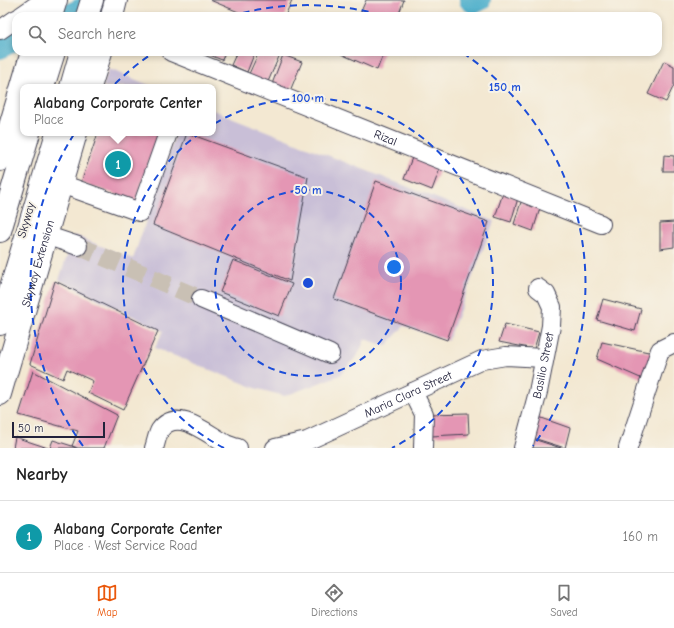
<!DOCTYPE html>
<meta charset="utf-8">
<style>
:root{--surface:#fff;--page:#f2f2f2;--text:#222;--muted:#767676;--line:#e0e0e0;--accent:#ea580c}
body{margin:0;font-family:"Comic Neue",sans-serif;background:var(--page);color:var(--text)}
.scale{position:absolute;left:12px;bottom:10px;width:93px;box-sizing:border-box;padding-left:4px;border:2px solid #22223b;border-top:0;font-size:11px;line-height:14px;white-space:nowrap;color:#22223b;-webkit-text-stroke:3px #f7f3e8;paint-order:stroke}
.you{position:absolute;left:394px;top:267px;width:14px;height:14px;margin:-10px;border:3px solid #fff;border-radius:50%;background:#1a73e8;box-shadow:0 0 0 6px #1a73e833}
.badge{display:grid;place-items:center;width:26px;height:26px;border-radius:50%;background:var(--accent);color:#fff;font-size:13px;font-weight:700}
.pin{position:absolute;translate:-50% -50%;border:2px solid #fff;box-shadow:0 1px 4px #0006}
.popup{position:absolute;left:20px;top:84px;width:196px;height:52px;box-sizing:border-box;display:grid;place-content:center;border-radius:8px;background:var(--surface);filter:drop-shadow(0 1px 3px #0005);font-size:13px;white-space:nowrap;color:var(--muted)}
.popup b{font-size:15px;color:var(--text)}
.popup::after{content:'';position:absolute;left:50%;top:100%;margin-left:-8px;border:8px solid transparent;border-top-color:var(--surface)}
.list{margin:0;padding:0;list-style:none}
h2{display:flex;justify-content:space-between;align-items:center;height:52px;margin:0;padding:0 16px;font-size:17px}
h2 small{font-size:13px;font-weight:400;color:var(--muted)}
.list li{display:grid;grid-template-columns:26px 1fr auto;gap:12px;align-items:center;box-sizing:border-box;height:72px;padding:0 16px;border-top:1px solid var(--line)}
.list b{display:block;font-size:15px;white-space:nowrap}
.list p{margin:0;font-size:13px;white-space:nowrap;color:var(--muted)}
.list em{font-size:13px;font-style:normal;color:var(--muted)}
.icon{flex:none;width:22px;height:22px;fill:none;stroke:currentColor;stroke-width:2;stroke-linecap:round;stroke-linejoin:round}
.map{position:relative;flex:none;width:674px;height:448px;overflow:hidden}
.search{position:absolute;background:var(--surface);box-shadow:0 2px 6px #0003;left:12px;right:12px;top:12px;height:44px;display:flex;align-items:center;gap:10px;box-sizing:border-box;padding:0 14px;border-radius:12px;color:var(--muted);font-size:15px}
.sheet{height:124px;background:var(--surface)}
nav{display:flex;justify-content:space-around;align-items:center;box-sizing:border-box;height:56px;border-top:1px solid var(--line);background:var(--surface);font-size:11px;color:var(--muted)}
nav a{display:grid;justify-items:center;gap:2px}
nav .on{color:var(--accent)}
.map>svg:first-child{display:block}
</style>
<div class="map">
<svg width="674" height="448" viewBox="0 0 674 448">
<rect width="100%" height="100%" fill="#f7f3e8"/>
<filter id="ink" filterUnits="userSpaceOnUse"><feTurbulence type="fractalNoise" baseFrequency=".025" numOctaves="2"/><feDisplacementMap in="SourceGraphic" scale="8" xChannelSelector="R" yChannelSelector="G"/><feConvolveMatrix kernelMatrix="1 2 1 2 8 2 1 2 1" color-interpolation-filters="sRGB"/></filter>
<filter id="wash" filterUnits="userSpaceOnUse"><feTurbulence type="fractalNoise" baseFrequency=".012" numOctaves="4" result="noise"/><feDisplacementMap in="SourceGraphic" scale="16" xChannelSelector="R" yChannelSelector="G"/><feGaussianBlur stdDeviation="0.9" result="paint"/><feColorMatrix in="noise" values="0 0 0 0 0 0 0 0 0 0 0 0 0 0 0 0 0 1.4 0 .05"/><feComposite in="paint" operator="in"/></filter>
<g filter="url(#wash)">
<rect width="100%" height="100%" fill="#f3e8d2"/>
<path fill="#c9bfd7" d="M 109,69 L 154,87 L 103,87 Z
M 213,110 L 494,221 L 448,341 L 404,326 L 386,346 L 365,339 L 358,355 L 340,375 L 285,396 L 258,389 L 155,348 L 163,331 L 59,280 L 74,235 L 133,259 L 176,133 L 213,133 Z"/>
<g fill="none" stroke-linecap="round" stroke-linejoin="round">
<path stroke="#4caecb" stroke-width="22" d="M 470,0 L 474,3 L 480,0
M 65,16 L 102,0
M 0,48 L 16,39"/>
</g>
<g id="blocks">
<path fill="#e496b4" d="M 210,0 L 292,0 L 285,16 L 248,16 Z
M 366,0 L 404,0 L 398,16 L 359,16 Z
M 205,52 L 225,52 L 222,60 L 205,53 Z
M 237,52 L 255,52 L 247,72 L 231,65 Z
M 259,52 L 281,52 L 267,84 L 248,76 Z
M 342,52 L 384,52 L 377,70 L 341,54 Z
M 283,55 L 302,62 L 290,91 L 272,84 Z
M 664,61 L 674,66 L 674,85 L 666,102 L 648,94 Z
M 98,133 L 159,133 L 136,201 L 81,183 Z
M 187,133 L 308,177 L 290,281 L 153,225 Z
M 413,155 L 441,166 L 432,190 L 404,179 Z
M 664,155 L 674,156 L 674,171 L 663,171 Z
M 376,181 L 489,222 L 447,340 L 334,299 Z
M 503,193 L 518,198 L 511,222 L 495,217 Z
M 522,199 L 541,205 L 533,231 L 514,224 Z
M 674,222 L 674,247 L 660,249 L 660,223 Z
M 233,260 L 292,284 L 279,316 L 220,292 Z
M 55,281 L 158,331 L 123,410 L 88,393 L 93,381 L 67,369 L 63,379 L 30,364 Z
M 603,299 L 641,309 L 635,331 L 597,320 Z
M 505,324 L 539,332 L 534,349 L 499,342 Z
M 602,342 L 653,353 L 645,380 L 597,359 Z
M 33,371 L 117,415 L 104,448 L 78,448 L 72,446 L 78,431 L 19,415 Z
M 468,413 L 469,434 L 431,436 L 430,414 Z
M 536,416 L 570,428 L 565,448 L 530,437 Z
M 15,437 L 48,448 L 13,448 Z
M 530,438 L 561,448 L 527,448 Z
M 53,440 L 72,446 L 76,448 L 50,448 Z"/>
</g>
</g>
<g filter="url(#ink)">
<use href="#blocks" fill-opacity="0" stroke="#414052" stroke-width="1"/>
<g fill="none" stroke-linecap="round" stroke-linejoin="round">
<path stroke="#c9c0b4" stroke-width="18" stroke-dasharray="18 9" stroke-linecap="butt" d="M 78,246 L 201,299"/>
<defs>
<g id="minor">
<path d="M 21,16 L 44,0"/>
<path d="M 0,30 L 16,19"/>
<path id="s1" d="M 171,52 L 601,224"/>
<path d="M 64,185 L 140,212 L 168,133"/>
<path d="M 48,236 L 78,246"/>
<path d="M 201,299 L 330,354"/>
<path d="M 413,392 L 424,414 L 423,448"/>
<path d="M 154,448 C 156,443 157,435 160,430 C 177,406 209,435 226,444 C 230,446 234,447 238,448"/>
<path id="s2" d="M 275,448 L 307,441 L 482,360 L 506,356 L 544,358"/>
<path id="s3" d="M 523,448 L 538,392 L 551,326 L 552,307 L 546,294 L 538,288"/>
<path d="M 628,448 L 660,350 L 674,343"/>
</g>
<path id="major" d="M 0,160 L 32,52"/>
<g id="highway">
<path d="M 51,16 L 56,0"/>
<path d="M 87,16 L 92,0"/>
<path d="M 112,16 L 116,0"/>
<path d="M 43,87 L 54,52"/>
<path d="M 71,87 L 81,52"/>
<path d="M 90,87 L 101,52"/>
<path d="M 11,150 L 23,111"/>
<path d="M 0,231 L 29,133"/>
<path d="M 0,324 L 57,133"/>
<path id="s4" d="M 0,394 L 76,133"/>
</g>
</defs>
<use href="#minor" stroke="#414052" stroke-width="20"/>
<use href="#major" stroke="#414052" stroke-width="24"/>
<use href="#highway" stroke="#414052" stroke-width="24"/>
<use href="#minor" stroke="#fff" stroke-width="18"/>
<use href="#major" stroke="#fff" stroke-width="22"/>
<use href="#highway" stroke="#fff" stroke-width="22"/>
</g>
</g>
<g fill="none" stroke="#1d4ed8" stroke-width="2" stroke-dasharray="7 5">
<circle cx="308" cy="283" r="93"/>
<path d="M224 448A185 185 0 1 1 392 448"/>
<path d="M83 446A278 278 0 0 1 153 53M231 16A278 278 0 0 1 385 16M463 53A278 278 0 0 1 533 446"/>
</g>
<g text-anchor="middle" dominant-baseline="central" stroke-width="4" stroke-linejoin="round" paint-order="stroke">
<g font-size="12" fill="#22223b" stroke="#f7f3e8">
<text stroke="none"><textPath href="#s1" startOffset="231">Rizal</textPath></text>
<text transform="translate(26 220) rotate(-74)">Skyway</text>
<text stroke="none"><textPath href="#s4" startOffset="136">Skyway Extension</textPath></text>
<text stroke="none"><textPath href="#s3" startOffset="85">Basilio Street</textPath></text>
<text stroke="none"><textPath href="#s2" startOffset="144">Maria Clara Street</textPath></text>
</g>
</g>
<circle cx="308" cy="283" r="6" fill="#1d4ed8" stroke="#f7f3e8" stroke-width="2"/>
<g font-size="12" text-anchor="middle" font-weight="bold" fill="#1d4ed8" stroke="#f7f3e8" stroke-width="4" stroke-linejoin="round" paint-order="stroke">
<text x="505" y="91">150 m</text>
<text x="308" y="102">100 m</text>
<text x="308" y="194">50 m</text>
</g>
</svg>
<div class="scale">50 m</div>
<div class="you"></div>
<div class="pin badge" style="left:118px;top:164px;background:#0f9aa8">1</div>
<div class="popup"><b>Alabang Corporate Center</b>Place</div>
<div class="search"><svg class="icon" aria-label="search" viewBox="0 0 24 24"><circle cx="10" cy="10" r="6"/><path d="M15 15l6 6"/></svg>Search here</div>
</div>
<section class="sheet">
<h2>Nearby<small></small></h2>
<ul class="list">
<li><span class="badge" style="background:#0f9aa8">1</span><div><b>Alabang Corporate Center</b><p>Place · West Service Road</p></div><em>160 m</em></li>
</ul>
</section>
<nav>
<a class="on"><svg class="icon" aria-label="map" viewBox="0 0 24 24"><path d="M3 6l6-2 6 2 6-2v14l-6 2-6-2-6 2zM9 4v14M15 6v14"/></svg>Map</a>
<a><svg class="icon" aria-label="directions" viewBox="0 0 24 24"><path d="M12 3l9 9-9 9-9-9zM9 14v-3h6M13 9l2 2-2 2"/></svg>Directions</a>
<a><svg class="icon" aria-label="saved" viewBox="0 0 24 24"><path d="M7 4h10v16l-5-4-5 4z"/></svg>Saved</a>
</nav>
